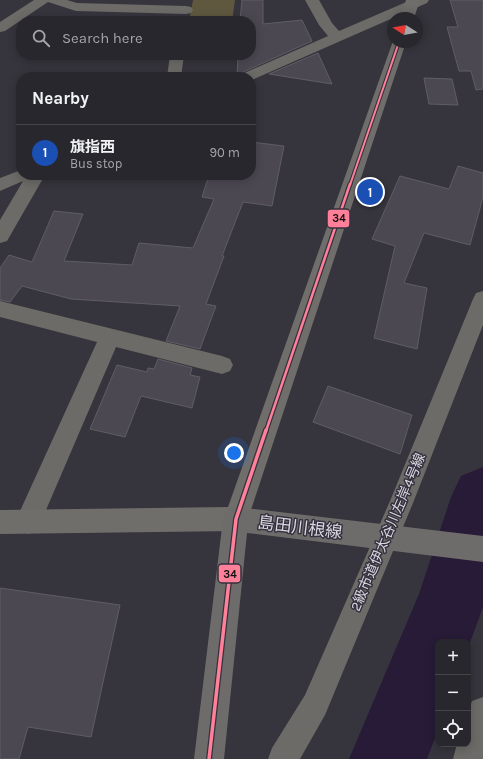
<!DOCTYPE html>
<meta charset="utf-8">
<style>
:root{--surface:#28272d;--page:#302f35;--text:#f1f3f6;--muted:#a5a5aa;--line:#444449;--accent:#8c9099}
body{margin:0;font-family:Karla,"Noto Sans JP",sans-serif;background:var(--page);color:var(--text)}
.controls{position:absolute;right:12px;bottom:12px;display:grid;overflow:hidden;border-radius:8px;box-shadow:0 2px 10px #0003}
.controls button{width:36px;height:36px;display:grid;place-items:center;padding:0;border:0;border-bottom:1px solid var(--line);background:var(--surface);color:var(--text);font:20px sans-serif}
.compass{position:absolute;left:387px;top:12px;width:36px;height:36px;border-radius:50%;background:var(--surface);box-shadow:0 2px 10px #0003;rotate:281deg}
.you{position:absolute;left:234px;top:453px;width:14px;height:14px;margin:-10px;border:3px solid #fff;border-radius:50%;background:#1a73e8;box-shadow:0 0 0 6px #1a73e833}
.badge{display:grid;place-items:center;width:26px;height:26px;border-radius:50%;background:var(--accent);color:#fff;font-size:13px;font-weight:700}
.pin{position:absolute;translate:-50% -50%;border:2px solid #fff;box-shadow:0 1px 4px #0006}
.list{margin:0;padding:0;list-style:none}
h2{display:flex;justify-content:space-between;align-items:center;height:52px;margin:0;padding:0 16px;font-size:17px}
h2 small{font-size:13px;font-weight:400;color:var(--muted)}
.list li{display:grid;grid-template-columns:26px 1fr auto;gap:12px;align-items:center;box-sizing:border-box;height:56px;padding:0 16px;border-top:1px solid var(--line)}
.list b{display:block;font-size:15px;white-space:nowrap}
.list p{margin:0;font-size:13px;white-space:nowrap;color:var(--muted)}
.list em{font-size:13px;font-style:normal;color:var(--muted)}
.icon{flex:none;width:22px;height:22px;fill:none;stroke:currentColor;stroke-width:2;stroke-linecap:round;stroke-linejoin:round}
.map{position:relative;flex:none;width:483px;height:759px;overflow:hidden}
.search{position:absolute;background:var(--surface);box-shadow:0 2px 10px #0003;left:16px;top:16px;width:240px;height:44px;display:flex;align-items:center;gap:10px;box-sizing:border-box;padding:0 14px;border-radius:16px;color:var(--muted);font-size:15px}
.panel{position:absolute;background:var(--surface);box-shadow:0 2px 10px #0003;left:16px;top:72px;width:240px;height:108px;border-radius:16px}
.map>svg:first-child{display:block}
</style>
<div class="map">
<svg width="483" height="759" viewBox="0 0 483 759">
<rect width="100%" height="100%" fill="#36343c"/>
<path fill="#5f583f" d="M 193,0 L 235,0 L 232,21 L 189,21 Z"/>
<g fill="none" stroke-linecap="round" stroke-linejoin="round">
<path fill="#271b37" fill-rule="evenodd" d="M 483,467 L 483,607 L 468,648 L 468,642 L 438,642 L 438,730 L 427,759 L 349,759 L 419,594 L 451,497 L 461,476 Z"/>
</g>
<path fill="#4c4852" stroke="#5f5d64" d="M 242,0 L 263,0 L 263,24 L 302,20 L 312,41 L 241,73 L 239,77 L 237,77 L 238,55 L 251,55 L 251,21 L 240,21 Z
M 450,0 L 483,0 L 483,89 L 476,90 L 471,71 L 459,71 L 447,27 L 458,27 Z
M 318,53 L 332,84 L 269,74 Z
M 424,78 L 452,79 L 458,105 L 429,104 Z
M 251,142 L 284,146 L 272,206 L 243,202 L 222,256 L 224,256 L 206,304 L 216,306 L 200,349 L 166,341 L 180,306 L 71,299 L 22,286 L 10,302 L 0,300 L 0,268 L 9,255 L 32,262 L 54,211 L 83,214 L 64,261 L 132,265 L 139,243 L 193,248 L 214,199 L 202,197 L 209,175 L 251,175 Z
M 458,166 L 483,173 L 483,197 L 470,245 L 424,233 L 404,283 L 427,288 L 417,349 L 374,338 L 395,246 L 372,239 L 400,176 L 449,189 Z
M 158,359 L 192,368 L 190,375 L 200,377 L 192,408 L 141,396 L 125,437 L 90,429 L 117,365 L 147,372 L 148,368 L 154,369 Z
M 328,386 L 412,415 L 400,454 L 313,422 Z
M 0,588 L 120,605 L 91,737 L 28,727 L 19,759 L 0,759 Z"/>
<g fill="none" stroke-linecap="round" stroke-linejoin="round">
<path fill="#6c6b67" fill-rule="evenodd" d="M 34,0 L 67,0 L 77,3 L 186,6 L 191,7 L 193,10 L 191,13 L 186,14 L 76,11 L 48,2 L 5,31 L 0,32 L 0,22 Z
M 305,0 L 319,0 L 332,23 L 339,31 L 411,0 L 429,0 L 427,3 L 252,80 L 251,80 L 251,77 L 240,77 L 242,74 L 328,36 L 319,25 Z
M 170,55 L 184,55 L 181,77 L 167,77 Z
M 21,170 L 21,175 L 45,175 L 7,241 L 0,243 L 0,220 L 23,181 L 0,191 L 0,178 Z
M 483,291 L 483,325 L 413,503 L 325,715 L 300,759 L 268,759 L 272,748 L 305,695 L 390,501 L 473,299 L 476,293 Z
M 0,301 L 222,356 L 230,359 L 233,365 L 230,371 L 222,374 L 116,347 L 37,531 L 28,534 L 19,531 L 15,522 L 97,342 L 0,317 Z
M 483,697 L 483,759 L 453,759 L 457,744 L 468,744 L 468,712 L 472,701 Z"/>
<path fill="#706e6b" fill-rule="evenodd" d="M 406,0 L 420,0 L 414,18 L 400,18 Z
M 393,41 L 393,42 L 406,42 L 245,528 L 236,531 L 0,534 L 0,510 L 228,507 Z"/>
<path fill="#6e6c6a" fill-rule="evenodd" d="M 236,507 L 483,536 L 483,562 L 247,533 L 224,759 L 194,759 L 223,519 L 227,510 Z"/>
<defs>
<path id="bus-1-far2" d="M 350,185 L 399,42"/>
<path id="bus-1-far1" d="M 266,431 L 350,184"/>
<path id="bus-1" d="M 209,759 L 236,519 L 266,430"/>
</defs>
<use href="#bus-1-far2" stroke="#35313f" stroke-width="4"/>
<use href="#bus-1-far1" stroke="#35313f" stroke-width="5"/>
<use href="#bus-1" stroke="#35313f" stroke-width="6"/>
<use href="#bus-1-far2" stroke="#ff8098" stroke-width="2"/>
<use href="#bus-1-far1" stroke="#ff8098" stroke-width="2.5"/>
<use href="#bus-1" stroke="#ff8098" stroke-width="3.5"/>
</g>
<g text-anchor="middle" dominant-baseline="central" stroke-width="3" stroke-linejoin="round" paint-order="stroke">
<g font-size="14" fill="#dad7e0" stroke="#35313f">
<text transform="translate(388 532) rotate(-67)">2級市道伊太谷川左岸4号線</text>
</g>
<g font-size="17" fill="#dad7e0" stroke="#35313f">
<text transform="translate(300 527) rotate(7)">島田川根線</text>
</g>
</g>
<g stroke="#35313f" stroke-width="1.5">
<rect x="327" y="209" width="23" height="19" rx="4" fill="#ff8098"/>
<rect x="218" y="564" width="23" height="19" rx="4" fill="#ff8098"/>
</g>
<g font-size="11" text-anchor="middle" font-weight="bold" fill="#111">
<text x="339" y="222">34</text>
<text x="230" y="578">34</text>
</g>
</svg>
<div class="controls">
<button>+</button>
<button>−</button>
<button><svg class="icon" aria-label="locate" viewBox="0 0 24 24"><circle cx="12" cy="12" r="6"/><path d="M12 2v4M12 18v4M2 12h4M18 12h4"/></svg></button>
</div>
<svg class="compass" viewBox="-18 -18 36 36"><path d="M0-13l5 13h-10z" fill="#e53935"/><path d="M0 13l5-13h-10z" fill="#a5a5aa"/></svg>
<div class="you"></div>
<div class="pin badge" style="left:370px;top:192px;background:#1a4fb4">1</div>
<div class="search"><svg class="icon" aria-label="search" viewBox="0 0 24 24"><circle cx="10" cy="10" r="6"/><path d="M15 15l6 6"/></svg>Search here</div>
<section class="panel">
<h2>Nearby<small></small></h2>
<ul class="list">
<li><span class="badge" style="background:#1a4fb4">1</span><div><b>旗指西</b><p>Bus stop</p></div><em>90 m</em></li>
</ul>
</section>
</div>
